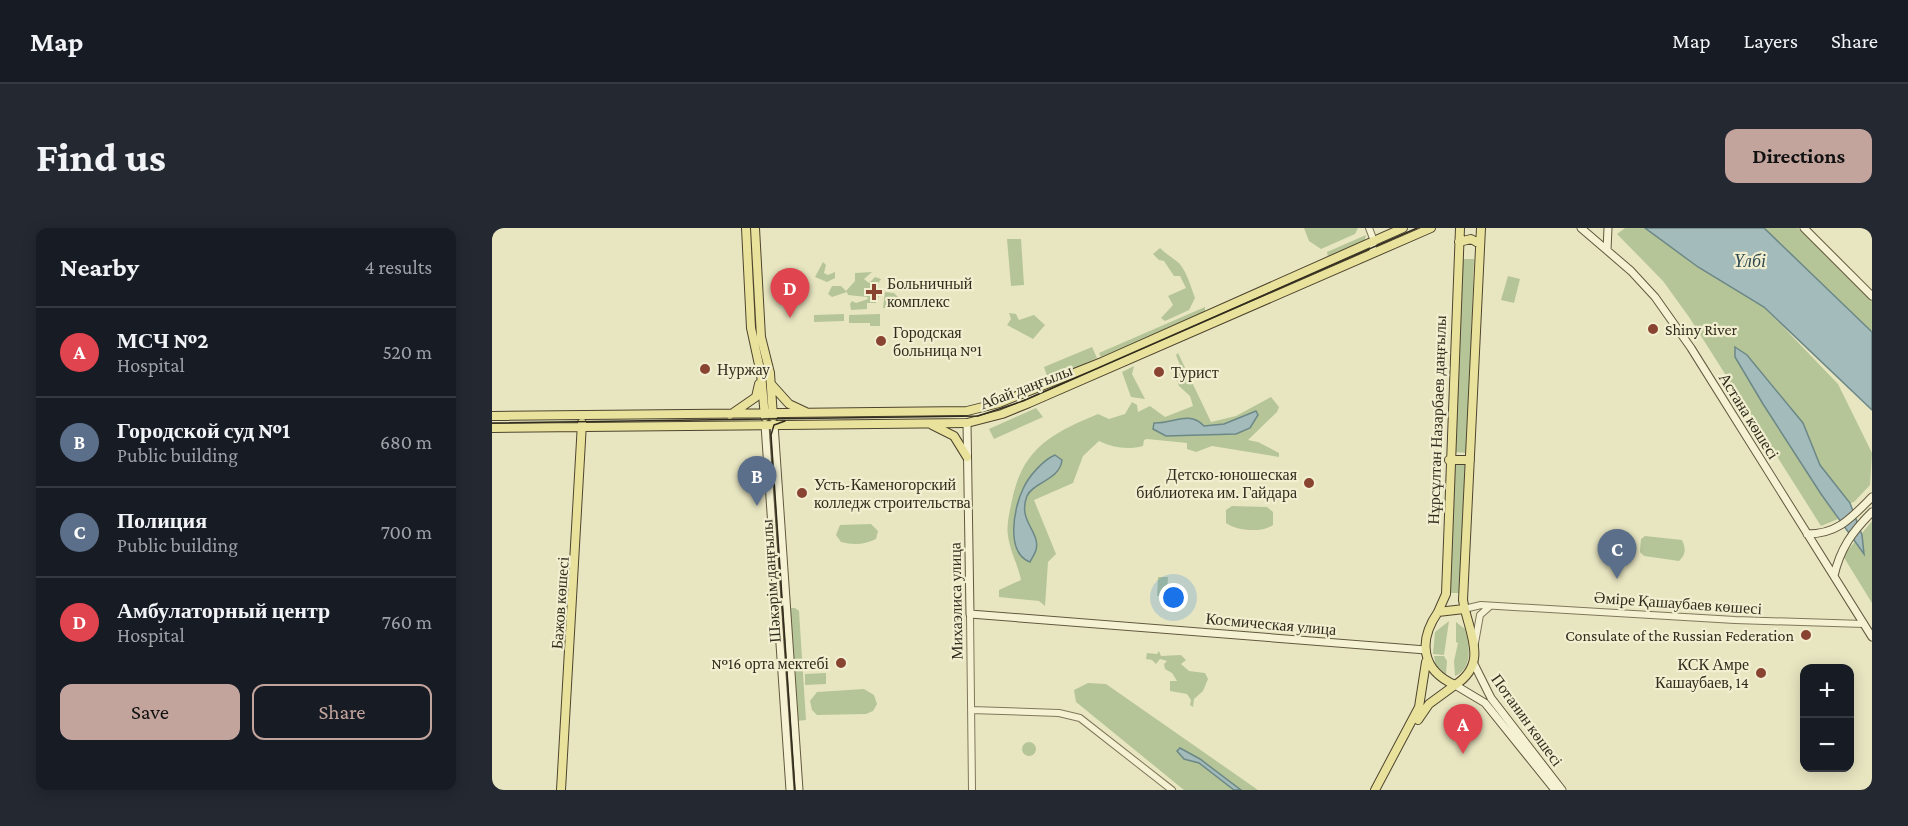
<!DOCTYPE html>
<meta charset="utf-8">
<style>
:root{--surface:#171b24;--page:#242831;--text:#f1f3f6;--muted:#9ea1a6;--line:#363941;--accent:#c2a49d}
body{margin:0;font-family:"Crimson Pro",serif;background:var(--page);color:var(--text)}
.controls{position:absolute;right:18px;bottom:18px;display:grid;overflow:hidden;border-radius:12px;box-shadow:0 3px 15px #0003}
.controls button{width:54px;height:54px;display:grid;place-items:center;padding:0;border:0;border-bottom:2px solid var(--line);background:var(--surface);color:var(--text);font:30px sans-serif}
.you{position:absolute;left:682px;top:370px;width:21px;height:21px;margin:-15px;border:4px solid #fff;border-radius:50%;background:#1a73e8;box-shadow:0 0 0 9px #1a73e833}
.badge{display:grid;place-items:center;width:39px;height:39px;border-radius:50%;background:var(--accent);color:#fff;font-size:20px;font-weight:700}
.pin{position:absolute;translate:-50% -50px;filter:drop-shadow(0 2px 3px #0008)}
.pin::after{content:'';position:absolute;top:32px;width:21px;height:18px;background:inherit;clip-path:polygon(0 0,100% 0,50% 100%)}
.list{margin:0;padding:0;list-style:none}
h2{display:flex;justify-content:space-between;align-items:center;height:78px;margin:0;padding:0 24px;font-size:26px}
h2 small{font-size:20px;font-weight:400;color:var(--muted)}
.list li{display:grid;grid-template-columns:39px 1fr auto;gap:18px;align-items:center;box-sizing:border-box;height:90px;padding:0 24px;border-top:2px solid var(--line)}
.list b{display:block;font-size:22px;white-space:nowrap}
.list p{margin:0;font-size:20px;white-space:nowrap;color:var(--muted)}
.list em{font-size:20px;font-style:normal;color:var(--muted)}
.actions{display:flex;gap:12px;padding:18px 24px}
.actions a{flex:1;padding:14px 0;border:2px solid var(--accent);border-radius:12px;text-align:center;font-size:21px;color:var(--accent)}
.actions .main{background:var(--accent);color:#111}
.map{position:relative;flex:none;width:1380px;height:562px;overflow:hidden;border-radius:12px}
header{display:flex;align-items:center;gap:36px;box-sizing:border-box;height:84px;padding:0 30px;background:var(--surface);border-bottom:2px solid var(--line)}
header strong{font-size:28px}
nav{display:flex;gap:33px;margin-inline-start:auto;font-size:21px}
.intro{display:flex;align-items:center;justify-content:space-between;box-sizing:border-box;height:144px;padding:0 36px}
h1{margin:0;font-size:42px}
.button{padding:15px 27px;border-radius:12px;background:var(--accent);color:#111;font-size:21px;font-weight:700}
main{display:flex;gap:36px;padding:0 36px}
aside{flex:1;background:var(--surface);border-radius:12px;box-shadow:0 3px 15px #0003}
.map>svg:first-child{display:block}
</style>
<header>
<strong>Map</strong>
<nav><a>Map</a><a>Layers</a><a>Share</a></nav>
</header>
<div class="intro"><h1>Find us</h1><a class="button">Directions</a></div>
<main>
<aside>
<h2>Nearby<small>4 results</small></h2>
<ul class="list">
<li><span class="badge" style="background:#e0444e">A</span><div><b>МСЧ №2</b><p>Hospital</p></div><em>520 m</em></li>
<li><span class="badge" style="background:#5c6f8a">B</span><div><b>Городской суд №1</b><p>Public building</p></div><em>680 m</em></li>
<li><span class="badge" style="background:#5c6f8a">C</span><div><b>Полиция</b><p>Public building</p></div><em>700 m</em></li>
<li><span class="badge" style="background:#e0444e">D</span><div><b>Амбулаторный центр</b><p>Hospital</p></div><em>760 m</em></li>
</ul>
<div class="actions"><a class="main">Save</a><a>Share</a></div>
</aside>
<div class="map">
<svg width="1380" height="562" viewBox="0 0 1380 562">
<rect width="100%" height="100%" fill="#e8e6c1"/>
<path fill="#b5c597" d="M 812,0 L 866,0 L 863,6 L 829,21 L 817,13 Z
M 1133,0 L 1153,0 L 1164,6 L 1206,39 L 1272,79 L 1346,156 L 1380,225 L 1378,257 L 1362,274 L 1358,275 L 1328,237 L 1311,195 L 1255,127 L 1244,120 L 1243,129 L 1346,291 L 1329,298 L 1197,89 L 1171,53 L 1125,6 Z
M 1272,0 L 1306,0 L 1380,72 L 1380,104 Z
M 874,7 L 872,14 L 836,30 L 835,24 Z
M 258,8 L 266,105 L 263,106 Z
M 515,11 L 529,11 L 532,57 L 519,58 Z
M 668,20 C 674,26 681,30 687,35 C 695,44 699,59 703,70 L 697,82 L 673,93 L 669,90 L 681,77 L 676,68 L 694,60 L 688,48 L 682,48 L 672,33 L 667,32 L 661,26 Z
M 970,31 L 982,31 L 975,225 L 962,224 Z
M 331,34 L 334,37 L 332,45 L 336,47 L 343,44 L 343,50 L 335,54 L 323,49 Z
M 380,44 L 372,51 L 377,55 L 383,49 L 389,51 L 383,60 L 387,68 L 384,75 L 375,75 L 375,81 L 359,82 L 358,76 L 360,73 L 364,75 L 376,71 L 375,69 L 356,67 L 355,64 L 340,69 L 336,66 L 340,58 L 349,58 L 354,63 L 363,53 L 363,45 Z
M 1016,48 L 1028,51 L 1022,75 L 1009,72 Z
M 393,64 L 402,65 L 412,75 L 426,70 L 427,79 L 391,80 Z
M 713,79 L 713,85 L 609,130 L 607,125 Z
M 517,85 L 524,86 L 527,92 L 542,87 L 553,97 L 541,111 L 515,97 L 519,91 Z
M 352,86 L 352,93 L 322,94 L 322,87 Z
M 388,86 L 388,98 L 378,98 L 378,95 L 357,95 L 357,87 Z
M 600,119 L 605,130 L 571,146 L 570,144 L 555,148 L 552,139 Z
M 686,125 L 719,194 L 744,188 L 779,169 L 787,179 L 785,184 L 756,212 L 766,214 L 787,225 L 787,229 L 720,218 L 704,224 L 695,221 L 695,215 L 655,211 L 652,212 L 651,218 C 636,222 621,220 607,213 L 591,228 L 581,255 L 542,272 L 564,326 L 556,334 L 553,378 L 547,373 L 507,369 L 507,362 L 529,352 C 526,337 518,323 516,308 C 514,296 518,283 520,272 C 531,219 561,205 606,186 L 617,191 L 633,186 L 640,174 L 645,177 L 646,184 L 658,178 L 673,189 L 701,178 L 698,168 L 687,158 L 685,151 L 689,140 L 684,127 Z
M 642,138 L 640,146 L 653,171 L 639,169 L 630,144 Z
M 544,180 L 551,189 L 502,211 L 497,201 Z
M 962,236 L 973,237 L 967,365 L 956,365 Z
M 740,278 L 775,279 L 781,284 L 781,297 C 769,305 745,303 734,295 L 734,282 Z
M 1380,293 L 1380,375 L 1351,328 Z
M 379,296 L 386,303 L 384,311 C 372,317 361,317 349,314 L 344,307 L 348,297 Z
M 1153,308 L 1190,312 C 1194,321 1194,326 1187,333 L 1152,328 L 1148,324 L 1149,311 Z
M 666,349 L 676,349 L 675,368 L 665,368 Z
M 297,380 L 303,380 L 307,383 L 314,492 L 305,493 Z
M 957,393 L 952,427 L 941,426 L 943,404 Z
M 964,394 L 973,401 C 978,417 981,441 963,448 L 962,433 L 966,415 L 964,414 Z
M 667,423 L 669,428 L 689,427 L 694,432 L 689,436 L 697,443 L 713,445 L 716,451 L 711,463 L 702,471 L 701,479 L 698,477 L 699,472 L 695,466 L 678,463 L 678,453 L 685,453 L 680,445 L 673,441 L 672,436 L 675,433 L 668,431 L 664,436 L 660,432 L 654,431 L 655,425 L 665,426 Z
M 942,428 L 952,428 L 955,433 L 954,447 L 944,439 Z
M 334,445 L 334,456 L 313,457 L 313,446 Z
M 596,455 L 614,456 L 766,562 L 692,562 L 584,474 L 582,462 Z
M 372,461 L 382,467 L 385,476 L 381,483 L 374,486 L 325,487 L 320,482 L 318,473 L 325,464 Z
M530 521a7 7 0 1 1 14 0a7 7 0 1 1-14 0Z"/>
<path fill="#a3bbba" stroke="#6c8887" stroke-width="1.5" d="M 1153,0 L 1272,0 L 1380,104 L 1380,182 L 1272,79 L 1206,39 Z
M 1243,119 L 1255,127 L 1311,195 L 1328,237 L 1358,275 L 1370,307 L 1372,326 L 1329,266 L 1271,176 L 1243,129 Z
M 764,183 L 766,187 L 758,200 L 744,206 L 674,208 L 661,201 L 662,195 C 681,196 697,182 712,198 L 732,196 Z
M 563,227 L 570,232 C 568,252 541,254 535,268 C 525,293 549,304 544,322 C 543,326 539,331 538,334 C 513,325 522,279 531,261 C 536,249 551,232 563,227 Z
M 688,520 L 708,531 L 749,562 L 742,562 L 707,535 L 692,531 L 685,523 Z"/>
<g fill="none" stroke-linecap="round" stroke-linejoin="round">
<defs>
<path id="tertiary" d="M 877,0 L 882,13 L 880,25
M 972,381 L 989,377 L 1243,392 L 1372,396
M 478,386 L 480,562
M 983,415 L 988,387 L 997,379
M 479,482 L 567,485 L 588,490 L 680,562"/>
<path id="secondary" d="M 1089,0 L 1139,43 L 1163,69 L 1199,120 L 1380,409
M 1312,0 L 1380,68
M 1115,22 L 1116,0
M 475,195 L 478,386 L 934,422
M 282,196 L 307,562
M 273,197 L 298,562
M 1315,306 C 1346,306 1359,290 1380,269
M 1342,348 C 1348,321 1360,304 1380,284
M 982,436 L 999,470 L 1070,562
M 963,457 L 993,475 L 1063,562"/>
<path id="primary" d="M 254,0 L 259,100 L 269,146 L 273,189
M 263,0 L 269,109 L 278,145 L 281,189
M 967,14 L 979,11 L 988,16
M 279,156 L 297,176 L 314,184
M 238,187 L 264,169 L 267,156
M 0,188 L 475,183 L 507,175 L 610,134 L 911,0
M 440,197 L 462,208 L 475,229
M 0,200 L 475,195 L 510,186 L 537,175 L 939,0
M 957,232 L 978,232
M 972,381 L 946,384 C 926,413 929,442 963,457 C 998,435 976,404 971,372 L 989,0
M 946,384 L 954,366 L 968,0
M 926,492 L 937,476 L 963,457
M 69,562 L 90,195
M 883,562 L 927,479 L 934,434"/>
</defs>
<use href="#tertiary" stroke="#80775b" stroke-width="8"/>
<use href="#secondary" stroke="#62583e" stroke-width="9"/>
<use href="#primary" stroke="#4e442f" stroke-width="10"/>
<use href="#tertiary" stroke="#f4f2d3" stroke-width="6"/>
<use href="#secondary" stroke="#f4f2d3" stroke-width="7"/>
<use href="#primary" stroke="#e9e29c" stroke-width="8"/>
<path stroke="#312c1d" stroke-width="1.5" d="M 293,193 L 282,197 L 279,207 L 303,562
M 0,195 L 486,188 L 531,173 L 925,0"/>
</g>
<g fill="#894431" stroke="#f1efd0" stroke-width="2">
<path d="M379 55h6v6h6v6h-6v6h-6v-6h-6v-6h6z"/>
<circle cx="1161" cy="101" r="6"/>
<circle cx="389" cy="113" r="6"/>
<circle cx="213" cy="141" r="6"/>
<circle cx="667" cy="144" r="6"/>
<circle cx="817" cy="255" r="6"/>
<circle cx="310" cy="265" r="6"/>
<circle cx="1314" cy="407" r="6"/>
<circle cx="349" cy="435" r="6"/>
<circle cx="1269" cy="445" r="6"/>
</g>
<g text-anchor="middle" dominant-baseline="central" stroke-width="4.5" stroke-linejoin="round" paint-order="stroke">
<g font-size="16" fill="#312c1d" stroke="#f1efd0" text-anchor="start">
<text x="395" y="55">Больничный<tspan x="395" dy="18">комплекс</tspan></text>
<text x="1173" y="101">Shiny River</text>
<text x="401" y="104">Городская<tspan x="401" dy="18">больница №1</tspan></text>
<text x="225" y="141">Нуржау</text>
<text x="679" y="144">Турист</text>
<text x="805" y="246" text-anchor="end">Детско-юношеская<tspan x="805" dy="18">библиотека им. Гайдара</tspan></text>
<text x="322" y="256">Усть-Каменогорский<tspan x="322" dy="18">колледж строительства</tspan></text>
<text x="1302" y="407" text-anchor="end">Consulate of the Russian Federation</text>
<text x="337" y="435" text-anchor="end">№16 орта мектебі</text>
<text x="1257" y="436" text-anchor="end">КСК Амре<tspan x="1257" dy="18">Кашаубаев, 14</tspan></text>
</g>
<g font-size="16" fill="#312c1d" stroke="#f1efd0">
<text transform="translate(534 159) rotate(-21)">Абай даңғылы</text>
<text transform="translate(1257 188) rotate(58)">Астана көшесі</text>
<text transform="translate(945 192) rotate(-88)">Нұрсұлтан Назарбаев даңғылы</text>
<text transform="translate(279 353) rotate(-94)">Шәкәрім даңғылы</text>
<text transform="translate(464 373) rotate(-91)">Михаэлиса улица</text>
<text transform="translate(68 375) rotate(-86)">Бажов көшесі</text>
<text transform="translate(1186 375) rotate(4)">Әміре Қашаубаев көшесі</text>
<text transform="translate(779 396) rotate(5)">Космическая улица</text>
<text transform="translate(1035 492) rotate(54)">Потанин көшесі</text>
</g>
<g font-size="18" font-style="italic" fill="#2e4a50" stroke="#f1efd0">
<text x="1258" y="33">Үлбі</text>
</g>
</g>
</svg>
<div class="controls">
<button>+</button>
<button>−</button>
</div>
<div class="you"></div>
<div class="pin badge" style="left:971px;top:526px;background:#e0444e">A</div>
<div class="pin badge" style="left:265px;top:278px;background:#5c6f8a">B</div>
<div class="pin badge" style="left:1125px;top:351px;background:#5c6f8a">C</div>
<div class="pin badge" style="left:298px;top:90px;background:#e0444e">D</div>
</div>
</main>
